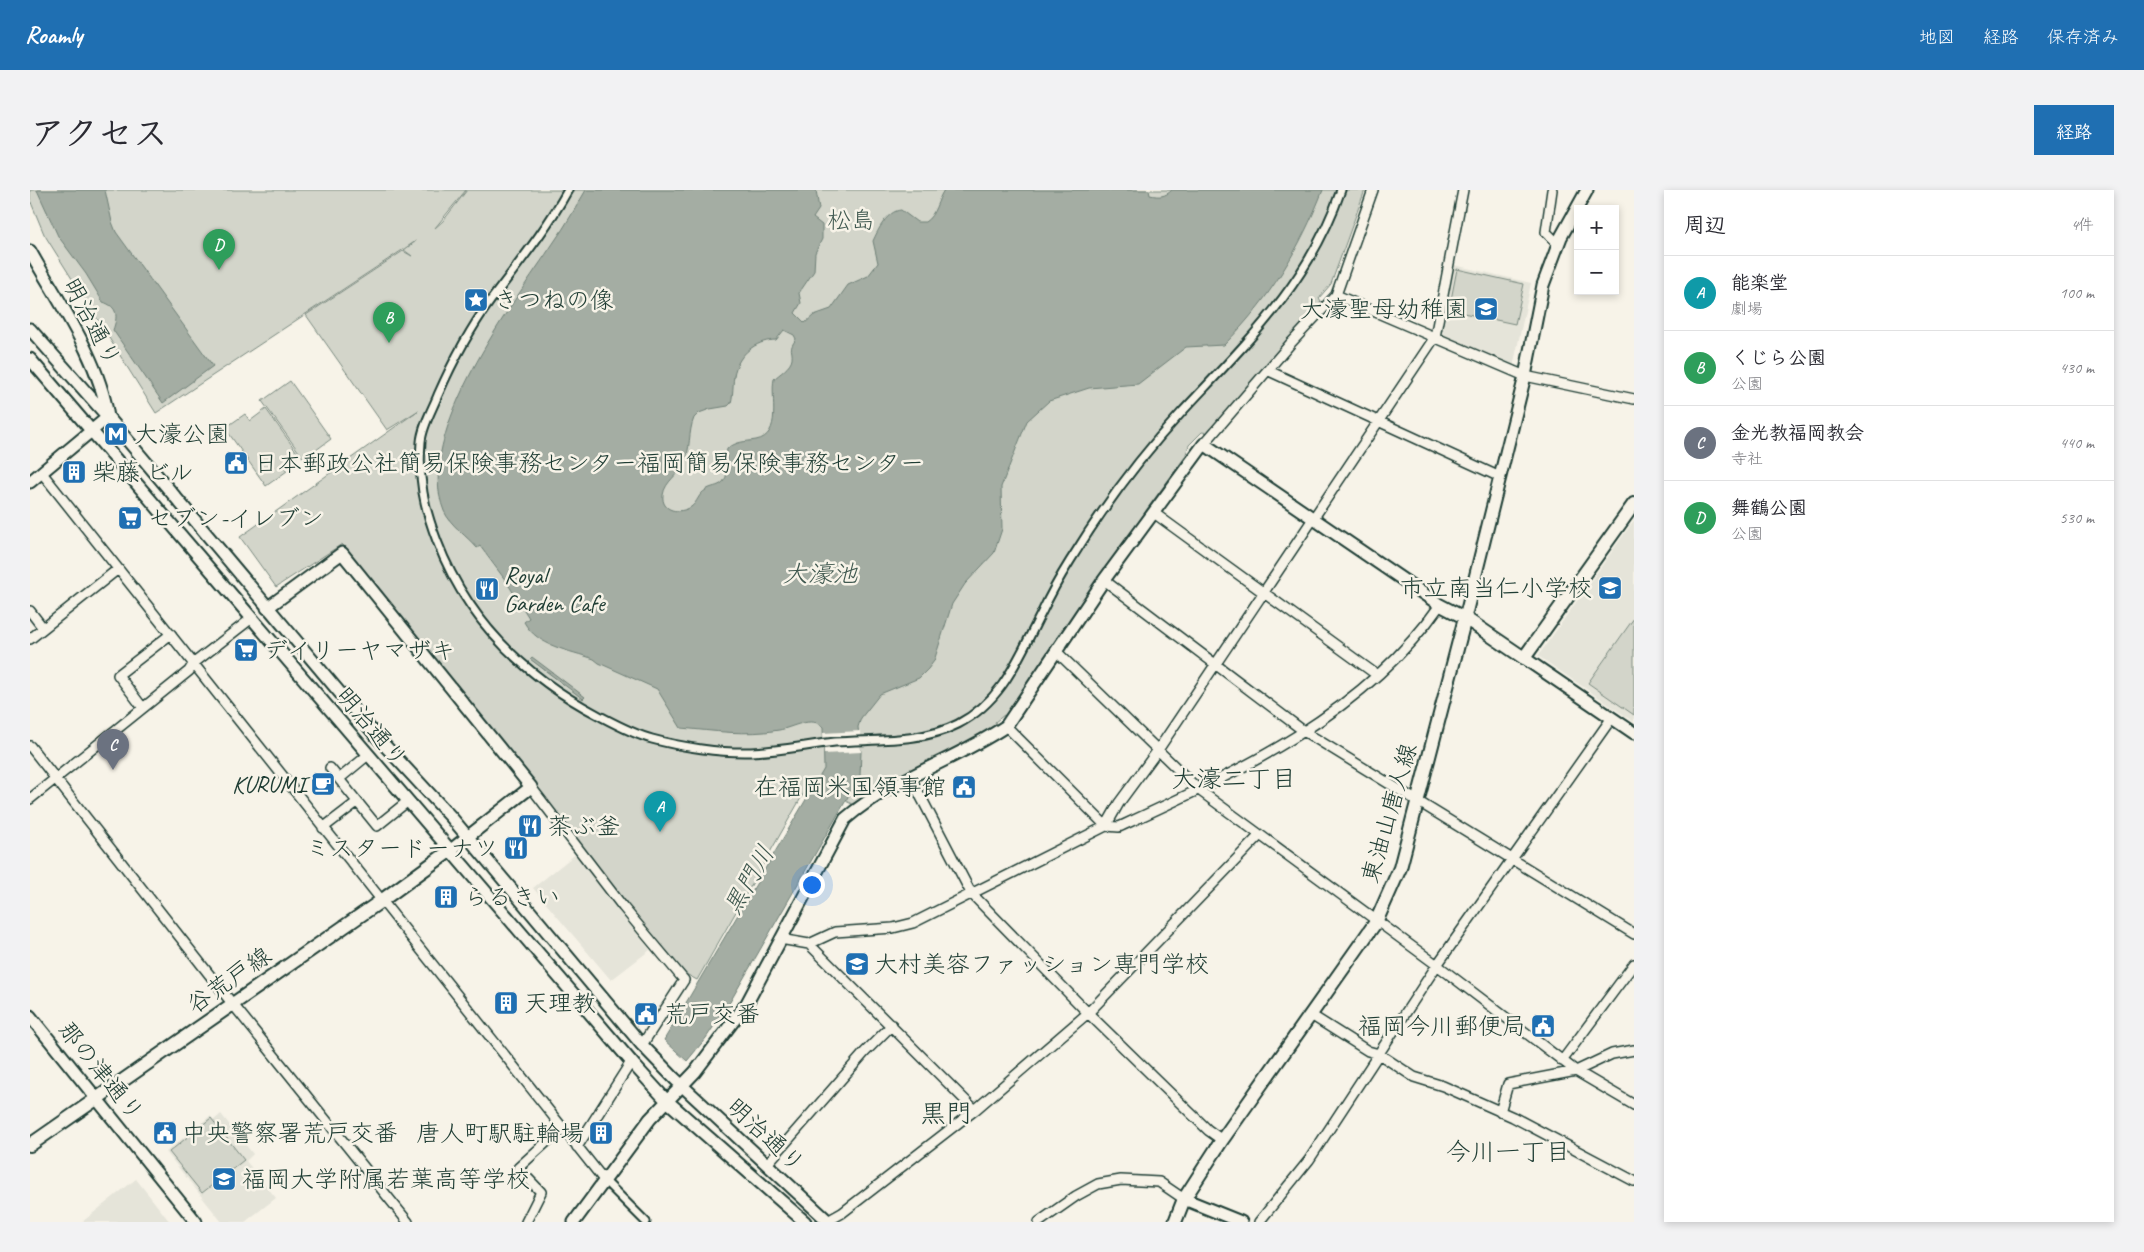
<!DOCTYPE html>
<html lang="ja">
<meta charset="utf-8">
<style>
:root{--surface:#fff;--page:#f2f2f3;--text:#2b2b33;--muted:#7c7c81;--line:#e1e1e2;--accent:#1f6fb2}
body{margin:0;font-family:Caveat,"Klee One",sans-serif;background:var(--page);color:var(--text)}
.controls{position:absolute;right:15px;top:15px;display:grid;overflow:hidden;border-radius:0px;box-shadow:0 2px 8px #0003}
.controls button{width:45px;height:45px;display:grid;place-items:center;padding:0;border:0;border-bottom:1px solid var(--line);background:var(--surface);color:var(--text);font:25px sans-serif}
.you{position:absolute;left:781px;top:694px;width:18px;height:18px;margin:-12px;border:4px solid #fff;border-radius:50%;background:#1a73e8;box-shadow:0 0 0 8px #1a73e833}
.badge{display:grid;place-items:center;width:32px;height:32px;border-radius:50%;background:var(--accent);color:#fff;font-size:16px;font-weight:700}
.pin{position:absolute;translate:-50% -41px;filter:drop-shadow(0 1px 2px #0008)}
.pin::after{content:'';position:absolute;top:26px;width:18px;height:15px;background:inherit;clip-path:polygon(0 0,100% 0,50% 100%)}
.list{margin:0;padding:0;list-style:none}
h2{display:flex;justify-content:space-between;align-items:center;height:65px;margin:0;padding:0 20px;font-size:21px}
h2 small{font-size:16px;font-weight:400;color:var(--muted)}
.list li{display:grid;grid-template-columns:32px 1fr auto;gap:15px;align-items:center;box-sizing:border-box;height:75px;padding:0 20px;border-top:1px solid var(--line)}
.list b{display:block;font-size:19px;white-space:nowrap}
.list p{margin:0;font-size:16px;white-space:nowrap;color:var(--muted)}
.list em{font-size:16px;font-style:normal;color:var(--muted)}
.map{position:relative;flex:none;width:1604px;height:1032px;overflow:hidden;border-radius:0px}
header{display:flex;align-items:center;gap:30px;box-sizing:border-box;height:70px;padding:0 25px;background:var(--accent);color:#fff}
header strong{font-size:24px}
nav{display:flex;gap:28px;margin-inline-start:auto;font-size:18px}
.intro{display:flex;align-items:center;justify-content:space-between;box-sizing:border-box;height:120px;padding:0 30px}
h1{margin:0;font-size:35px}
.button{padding:12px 22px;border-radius:0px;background:var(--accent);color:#fff;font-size:18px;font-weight:700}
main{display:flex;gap:30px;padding:0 30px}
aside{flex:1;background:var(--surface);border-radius:0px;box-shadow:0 2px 8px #0003}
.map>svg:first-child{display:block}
</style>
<header>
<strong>Roamly</strong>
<nav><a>地図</a><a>経路</a><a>保存済み</a></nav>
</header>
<div class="intro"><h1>アクセス</h1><a class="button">経路</a></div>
<main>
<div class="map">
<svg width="1604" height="1032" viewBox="0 0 1604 1032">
<rect width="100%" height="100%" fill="#f7f3e8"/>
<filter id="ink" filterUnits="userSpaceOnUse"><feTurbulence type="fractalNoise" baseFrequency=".02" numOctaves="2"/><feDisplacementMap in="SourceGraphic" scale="10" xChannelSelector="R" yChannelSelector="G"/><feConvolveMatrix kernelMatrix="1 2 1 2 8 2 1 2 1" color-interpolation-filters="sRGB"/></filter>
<g filter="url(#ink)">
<path fill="#e5e4d9" d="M 1424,75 L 1501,93 L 1483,177 L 1412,145 Z
M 1604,330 L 1604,532 L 1508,466 Z
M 547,663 L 620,760 L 581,790 L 503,698 Z
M 191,924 L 223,964 L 216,971 L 246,1008 L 215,1032 L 192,1032 L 136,962 L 180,926 L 184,930 Z
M 106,989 L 140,1032 L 52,1032 Z"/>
<path fill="#d3d5ca" stroke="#79897f" d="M 0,0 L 436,0 L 405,38 L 413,31 L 437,0 L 1335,0 L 1301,94 L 1289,108 L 1291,111 L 1179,243 L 1172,242 L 1159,255 L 1155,267 L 1117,319 L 980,529 L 974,525 L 965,532 L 966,535 L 960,541 L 822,614 L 779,594 L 667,790 L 656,784 L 599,717 L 312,354 L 246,397 L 210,347 L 389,220 L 357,240 L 276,125 L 373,61 L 382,66 L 374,60 L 386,51 L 126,223 L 14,44 L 0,10 Z
M 1427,79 L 1494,94 L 1485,134 L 1419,120 Z
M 260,191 L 301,249 L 274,269 L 232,211 Z
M 236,219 L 269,265 L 253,276 L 257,281 L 236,296 L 195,238 L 215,224 L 220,231 Z
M 1604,428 L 1604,525 L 1558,493 Z
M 181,928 L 214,970 L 172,1003 L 139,962 Z"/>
<path fill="#a4ada3" stroke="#6f8077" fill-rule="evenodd" d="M 7,0 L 75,0 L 82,32 L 86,42 L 183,176 L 133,213 L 83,140 C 88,126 88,117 73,112 L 56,84 L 28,46 Z
M 556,0 L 786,0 L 789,19 L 783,28 L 792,35 L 792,49 L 785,63 L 784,81 L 769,103 L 771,113 L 765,123 L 775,133 L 784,125 L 801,119 L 818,95 L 838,86 L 848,73 L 843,51 C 848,40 857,21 871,20 L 887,32 L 895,32 C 906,25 907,10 914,0 L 1119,0 L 1120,5 C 1129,7 1135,7 1142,0 L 1293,0 C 1270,59 1239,110 1194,155 L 1156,157 L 1108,194 L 1059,198 L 1019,211 L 997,231 L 971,297 L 972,339 L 964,363 L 935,394 L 922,414 L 904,471 L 898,479 L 889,488 L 850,504 L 831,528 L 828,537 L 831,562 L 830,586 L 700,812 L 676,848 L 657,871 L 634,850 L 794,579 L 793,537 C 782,525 762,538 749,540 C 717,546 683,541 651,538 L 627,499 L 569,473 L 564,469 C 539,460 508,457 494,432 L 499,428 L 476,391 L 450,356 L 447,358 C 438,347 420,335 414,321 C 383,244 483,114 524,52 C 536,35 546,17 556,0 ZM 754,140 L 764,145 L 766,149 C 758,161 763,158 762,169 C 761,177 749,184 744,189 C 740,208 753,245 726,250 C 714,252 707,251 697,259 C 694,272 702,280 693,292 C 688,297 681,296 676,300 C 668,304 668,312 661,317 C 650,324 631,322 633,305 C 635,291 649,285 654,273 C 661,259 658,242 664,228 L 669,223 L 680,219 L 698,216 L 701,213 C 704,202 702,188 706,178 C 712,161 729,150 746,150 Z
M 502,467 L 555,507 L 553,509 L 500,469 Z"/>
<path fill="#f7f3e8" d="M 830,541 L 831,562 L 794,564 L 793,543 Z"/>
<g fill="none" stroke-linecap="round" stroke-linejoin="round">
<defs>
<path id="pedestrian" d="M 538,0 C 516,40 488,74 461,110 C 440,139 422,173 408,205 C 402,220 392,237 391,252 C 388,289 394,317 407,351 C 437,430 494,486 568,525 C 585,534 603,544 622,549 C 651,557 691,563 721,562 C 750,561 777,555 805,552 C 846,549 891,553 928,534 C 974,510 989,466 1012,422 C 1020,405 1030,387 1040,371 C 1072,319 1109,268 1151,223 C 1216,153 1279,94 1311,0
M 574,990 L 616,1032"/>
<path id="minor" d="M 1522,0 L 1516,42 L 1528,54
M 1306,105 L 1495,186 L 1604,209
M 1239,181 L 1470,287
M 1174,254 L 1261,153 L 1306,105 L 1343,0
M 12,283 L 574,990
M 1124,323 L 1347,485
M 1074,390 L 1275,542 L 1604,744
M 0,421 L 13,438
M 0,449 L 88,379
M 1027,462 L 1169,600 L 1407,775 L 1546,881 L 1604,915
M 113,518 L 88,485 L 141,444
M 976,536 L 1076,636 L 1089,637 C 1206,583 1334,525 1410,415
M 0,556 L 193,802 L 378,1032
M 300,578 L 347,636 L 378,611
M 880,586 L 941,703 L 1058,823 L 1178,940 L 1192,950
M 309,589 L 338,565
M 501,597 L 593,717 L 654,790 L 612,855
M 0,609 L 159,481 L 164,473 L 222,428
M 293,638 L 327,612
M 750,749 L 779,754 L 805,742 L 863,738 L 883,733 L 1076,636 L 1089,613 L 1128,560 L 1405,147 L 1433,0
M 779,754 L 945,920
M 1281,825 L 1338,861 L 1349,864 L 1384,887 L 1413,896 L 1483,927 L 1604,991
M 1532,871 L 1604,774
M 1470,922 L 1478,894 L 1546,881 L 1582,864 L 1604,860
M 547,957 L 601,872
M 737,974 L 835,862 L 862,835
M 496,1032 L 511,1002 L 488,978 L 532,938
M 796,1032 L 812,1023 L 945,920 L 1058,823 L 1229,646
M 1009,1032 L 1046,1006 L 1068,994 L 1091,990 L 1129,992 L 1154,1009
M 1229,1032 L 1279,970 L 1407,775 L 1581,529"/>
<path id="tertiary" d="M 0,61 C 29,113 69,168 78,227
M 0,139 L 78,227 L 347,547 L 421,627 L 612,855 L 645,889 L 799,1032
M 0,169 L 605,876 L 636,910 L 775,1032
M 0,292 L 78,227
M 237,418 L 312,363 L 501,597 L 421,660
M 1494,468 L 1604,543
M 0,826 L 166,1032
M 1154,1009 L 1211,1032
M 544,1032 L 620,929 L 665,882 L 717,813 L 815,629 C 863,588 924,571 976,536 L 1074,390 L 1174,254 L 1410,415 L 1435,428 L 1495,186 L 1513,95 L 1531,47 L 1557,0"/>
<path id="secondary" d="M 0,955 L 351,711 L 421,660
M 1145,1032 L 1154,1009 L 1192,950 L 1346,732 L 1370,678 L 1435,428 L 1494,468 L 1604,314"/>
</defs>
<use href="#pedestrian" stroke="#1f3d34" stroke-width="11"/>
<use href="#minor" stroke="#1f3d34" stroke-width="12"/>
<use href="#tertiary" stroke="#1f3d34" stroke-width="15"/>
<use href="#secondary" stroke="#1f3d34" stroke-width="16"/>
<use href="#pedestrian" stroke="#f7f3e8" stroke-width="7"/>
<use href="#minor" stroke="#f7f3e8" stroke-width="9"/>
<use href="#tertiary" stroke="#f7f3e8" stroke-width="11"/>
<use href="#secondary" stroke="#f7f3e8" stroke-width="12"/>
</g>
</g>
<defs>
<symbol id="sight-square" viewBox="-11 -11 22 22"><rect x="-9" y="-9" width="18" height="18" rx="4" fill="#1f6fb2" stroke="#f7f3e8"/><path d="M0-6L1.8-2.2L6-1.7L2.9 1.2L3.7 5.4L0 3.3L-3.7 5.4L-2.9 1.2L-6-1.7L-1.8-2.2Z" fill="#fff"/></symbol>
<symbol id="school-square" viewBox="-11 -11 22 22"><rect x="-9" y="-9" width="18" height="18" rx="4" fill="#1f6fb2" stroke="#f7f3e8"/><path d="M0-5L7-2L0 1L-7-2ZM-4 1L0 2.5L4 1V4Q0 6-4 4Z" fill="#fff"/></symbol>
<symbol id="metro-square" viewBox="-11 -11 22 22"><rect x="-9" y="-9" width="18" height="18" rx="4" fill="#1f6fb2" stroke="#f7f3e8"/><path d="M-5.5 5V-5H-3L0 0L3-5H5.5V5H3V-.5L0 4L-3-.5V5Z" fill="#fff"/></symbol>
<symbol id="civic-square" viewBox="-11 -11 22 22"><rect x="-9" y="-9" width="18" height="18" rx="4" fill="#1f6fb2" stroke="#f7f3e8"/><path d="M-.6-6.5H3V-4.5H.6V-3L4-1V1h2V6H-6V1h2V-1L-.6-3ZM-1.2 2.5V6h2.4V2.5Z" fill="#fff"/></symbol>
<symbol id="building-square" viewBox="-11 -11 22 22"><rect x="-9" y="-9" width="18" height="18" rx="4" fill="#1f6fb2" stroke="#f7f3e8"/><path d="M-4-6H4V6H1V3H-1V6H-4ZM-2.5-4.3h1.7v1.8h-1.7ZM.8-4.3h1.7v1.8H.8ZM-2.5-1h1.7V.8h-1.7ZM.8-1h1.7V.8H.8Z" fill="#fff"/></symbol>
<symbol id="supermarket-square" viewBox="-11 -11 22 22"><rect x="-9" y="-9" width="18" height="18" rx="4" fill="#1f6fb2" stroke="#f7f3e8"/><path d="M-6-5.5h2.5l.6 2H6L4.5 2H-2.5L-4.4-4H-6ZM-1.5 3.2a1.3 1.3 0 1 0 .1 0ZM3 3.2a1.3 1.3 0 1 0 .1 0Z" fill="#fff"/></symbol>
<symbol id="restaurant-square" viewBox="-11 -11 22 22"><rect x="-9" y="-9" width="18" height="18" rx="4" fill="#1f6fb2" stroke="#f7f3e8"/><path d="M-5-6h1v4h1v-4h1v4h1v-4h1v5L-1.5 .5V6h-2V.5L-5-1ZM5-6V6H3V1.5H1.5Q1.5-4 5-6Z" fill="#fff"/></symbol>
<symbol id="cafe-square" viewBox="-11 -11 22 22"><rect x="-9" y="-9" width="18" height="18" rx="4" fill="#1f6fb2" stroke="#f7f3e8"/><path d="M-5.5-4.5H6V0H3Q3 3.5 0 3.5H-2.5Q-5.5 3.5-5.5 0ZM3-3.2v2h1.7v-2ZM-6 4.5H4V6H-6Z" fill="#fff"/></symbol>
<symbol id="university-square" viewBox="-11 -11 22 22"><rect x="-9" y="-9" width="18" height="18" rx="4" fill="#1f6fb2" stroke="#f7f3e8"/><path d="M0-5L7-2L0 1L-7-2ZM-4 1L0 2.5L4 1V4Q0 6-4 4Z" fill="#fff"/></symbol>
</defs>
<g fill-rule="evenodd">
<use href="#sight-square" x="432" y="96" width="28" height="28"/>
<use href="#school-square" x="1442" y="105" width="28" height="28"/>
<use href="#metro-square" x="72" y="230" width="28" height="28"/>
<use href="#civic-square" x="192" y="259" width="28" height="28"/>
<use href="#building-square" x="30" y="268" width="28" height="28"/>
<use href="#supermarket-square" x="86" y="314" width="28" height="28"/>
<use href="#school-square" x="1566" y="384" width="28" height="28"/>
<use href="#restaurant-square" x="443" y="385" width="28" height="28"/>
<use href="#supermarket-square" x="202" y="446" width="28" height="28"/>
<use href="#cafe-square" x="279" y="580" width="28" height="28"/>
<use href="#civic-square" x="920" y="583" width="28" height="28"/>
<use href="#restaurant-square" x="486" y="622" width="28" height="28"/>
<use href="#restaurant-square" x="472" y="644" width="28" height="28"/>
<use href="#building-square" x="402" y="693" width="28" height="28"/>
<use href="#university-square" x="813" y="760" width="28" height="28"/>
<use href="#building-square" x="462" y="799" width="28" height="28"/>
<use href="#civic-square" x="602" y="810" width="28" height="28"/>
<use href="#civic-square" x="1499" y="822" width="28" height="28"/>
<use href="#civic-square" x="121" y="929" width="28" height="28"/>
<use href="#building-square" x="557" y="929" width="28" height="28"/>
<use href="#school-square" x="180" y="975" width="28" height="28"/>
</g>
<g text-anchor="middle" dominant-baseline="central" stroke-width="5" stroke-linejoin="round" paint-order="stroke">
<g font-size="24" fill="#435b52" stroke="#f7f3e8">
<text x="821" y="30">松島</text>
</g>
<g font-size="24" fill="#1f3d34" stroke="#f7f3e8" text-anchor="start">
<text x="464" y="110">きつねの像</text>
<text x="1438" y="119" text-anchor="end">大濠聖母幼稚園</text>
<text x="104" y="244">大濠公園</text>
<text x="224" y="273">日本郵政公社簡易保険事務センター福岡簡易保険事務センター</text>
<text x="62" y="282">柴藤 ビル</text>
<text x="118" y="328">セブン-イレブン</text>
<text x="474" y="385">Royal<tspan x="474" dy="28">Garden Cafe</tspan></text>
<text x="1562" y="398" text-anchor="end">市立南当仁小学校</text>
<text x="234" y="460">デイリーヤマザキ</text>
<text x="276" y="594" text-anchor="end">KURUMI</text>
<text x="916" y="597" text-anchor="end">在福岡米国領事館</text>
<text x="518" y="636">茶ぶ釜</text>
<text x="468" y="658" text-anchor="end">ミスタードーナツ</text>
<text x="434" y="707">らるきい</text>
<text x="844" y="774">大村美容ファッション専門学校</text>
<text x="494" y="813">天理教</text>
<text x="634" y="824">荒戸交番</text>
<text x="1496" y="836" text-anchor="end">福岡今川郵便局</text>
<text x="152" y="943">中央警察署荒戸交番</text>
<text x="554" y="943" text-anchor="end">唐人町駅駐輪場</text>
<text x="212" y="989">福岡大学附属若葉高等学校</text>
</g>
<g font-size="24" fill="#1f3d34" stroke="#f7f3e8">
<text transform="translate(62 132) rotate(62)">明治通り</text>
<text transform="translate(342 537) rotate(50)">明治通り</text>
<text transform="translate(1359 623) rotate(-74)">東油山唐人線</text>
<text transform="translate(199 790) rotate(-35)">谷荒戸線</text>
<text transform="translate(71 881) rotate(51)">那の津通り</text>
<text transform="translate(736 945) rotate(43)">明治通り</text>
</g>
<g font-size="25" font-style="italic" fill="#405950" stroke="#f7f3e8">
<text x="790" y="384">大濠池</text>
<text transform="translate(719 690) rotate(-60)">黒門川</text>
</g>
<g font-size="25" fill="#1f3d34" stroke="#f7f3e8">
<text x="1204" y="589">大濠二丁目</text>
<text x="1478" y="962">今川一丁目</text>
</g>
<g font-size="26" fill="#1f3d34" stroke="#f7f3e8">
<text x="916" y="923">黒門</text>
</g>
</g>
</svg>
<div class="controls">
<button>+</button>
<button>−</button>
</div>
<div class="you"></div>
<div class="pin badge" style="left:630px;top:642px;background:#0f9aa8">A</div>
<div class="pin badge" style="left:359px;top:153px;background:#2e9e5b">B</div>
<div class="pin badge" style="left:83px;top:580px;background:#6b7280">C</div>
<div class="pin badge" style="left:189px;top:80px;background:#2e9e5b">D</div>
</div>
<aside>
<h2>周辺<small>4件</small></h2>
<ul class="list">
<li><span class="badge" style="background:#0f9aa8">A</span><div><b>能楽堂</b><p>劇場</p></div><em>100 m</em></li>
<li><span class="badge" style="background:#2e9e5b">B</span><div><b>くじら公園</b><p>公園</p></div><em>430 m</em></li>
<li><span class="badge" style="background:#6b7280">C</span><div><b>金光教福岡教会</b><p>寺社</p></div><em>440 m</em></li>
<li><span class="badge" style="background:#2e9e5b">D</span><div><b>舞鶴公園</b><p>公園</p></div><em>530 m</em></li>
</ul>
</aside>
</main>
